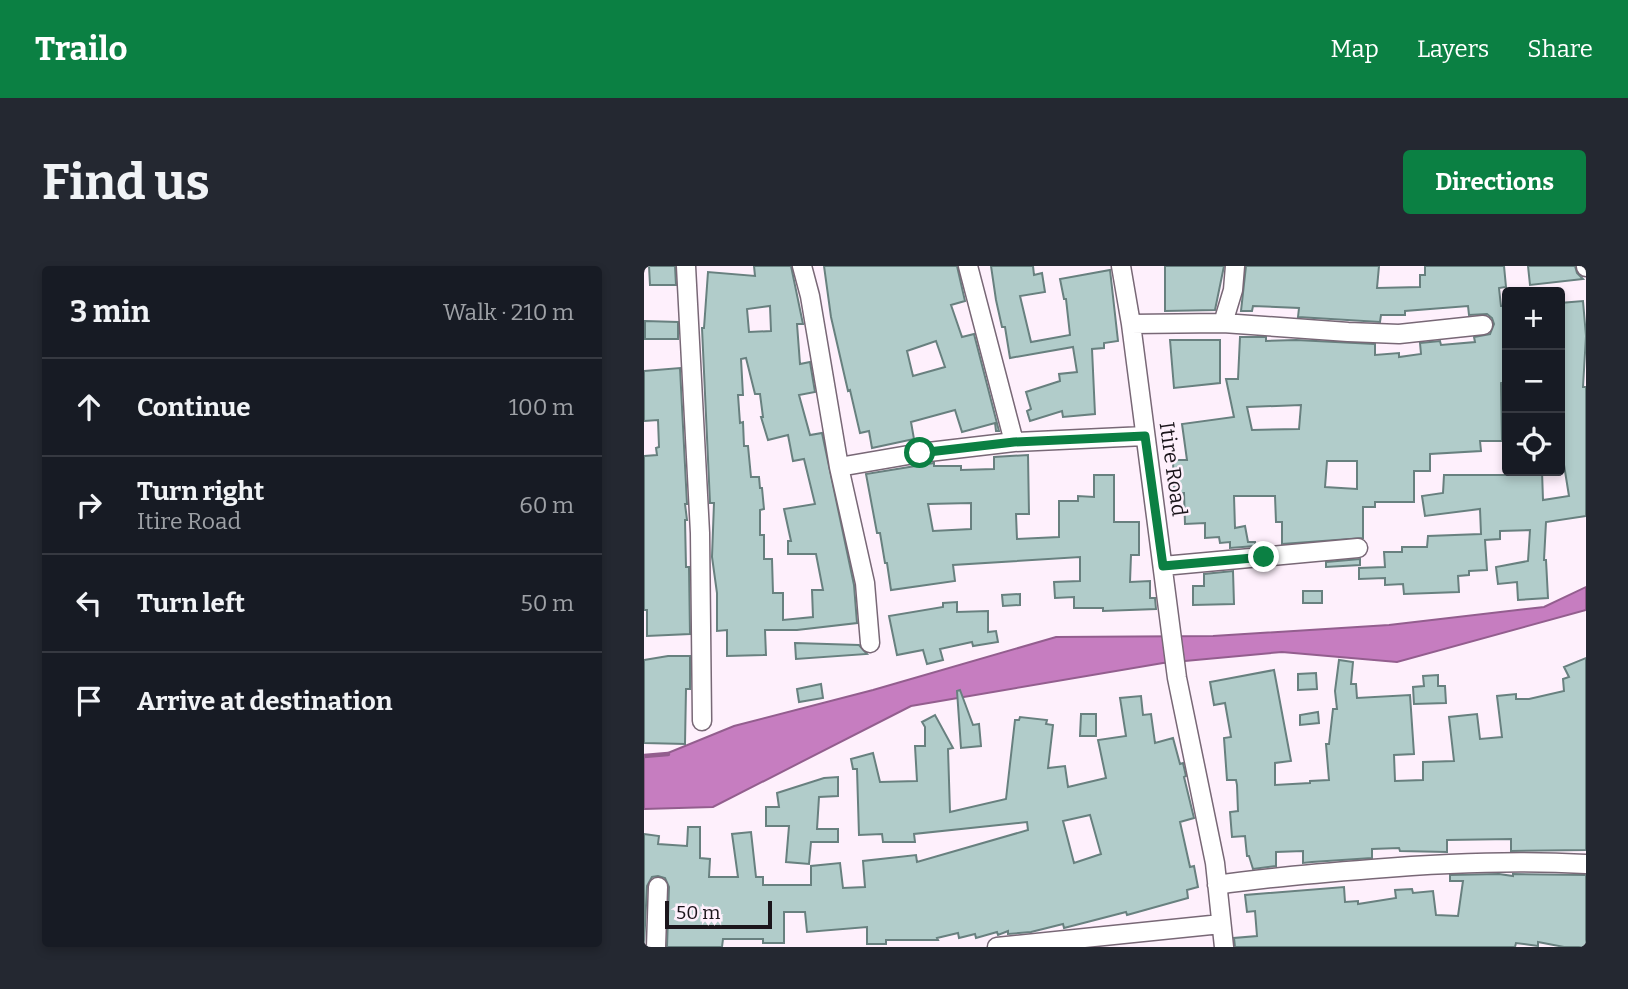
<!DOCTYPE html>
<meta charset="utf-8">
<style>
:root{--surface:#171b24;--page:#242831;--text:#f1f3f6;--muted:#9ea1a6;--line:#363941;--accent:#0b8043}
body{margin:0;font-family:Bitter,serif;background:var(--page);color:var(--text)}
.controls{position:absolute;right:21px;top:21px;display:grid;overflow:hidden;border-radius:7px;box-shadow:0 4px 10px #0003}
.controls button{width:63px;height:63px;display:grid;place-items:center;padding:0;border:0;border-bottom:2px solid var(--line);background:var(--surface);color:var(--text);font:35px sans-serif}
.scale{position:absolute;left:21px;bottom:18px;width:107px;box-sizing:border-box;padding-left:7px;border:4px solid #1b151b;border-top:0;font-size:19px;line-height:24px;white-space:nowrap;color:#1b151b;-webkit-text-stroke:5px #fef0fc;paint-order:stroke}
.stop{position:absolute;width:21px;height:21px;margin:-16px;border:5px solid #0b8043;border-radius:50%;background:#fff}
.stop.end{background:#0b8043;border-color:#fff;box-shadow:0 2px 7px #0008}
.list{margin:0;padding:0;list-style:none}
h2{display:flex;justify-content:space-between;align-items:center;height:91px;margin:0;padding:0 28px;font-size:30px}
h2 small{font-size:23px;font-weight:400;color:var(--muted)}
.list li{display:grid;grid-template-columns:46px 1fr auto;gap:21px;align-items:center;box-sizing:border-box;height:98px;padding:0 28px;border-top:2px solid var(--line)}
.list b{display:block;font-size:26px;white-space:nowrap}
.list p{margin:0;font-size:23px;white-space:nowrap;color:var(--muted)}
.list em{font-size:23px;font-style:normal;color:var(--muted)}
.icon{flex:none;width:38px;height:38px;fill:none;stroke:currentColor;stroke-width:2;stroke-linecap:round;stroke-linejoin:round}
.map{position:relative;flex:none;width:942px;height:681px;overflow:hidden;border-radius:7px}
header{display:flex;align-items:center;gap:42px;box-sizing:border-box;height:98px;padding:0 35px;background:var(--accent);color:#fff}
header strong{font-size:33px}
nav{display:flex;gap:38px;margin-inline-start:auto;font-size:24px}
.intro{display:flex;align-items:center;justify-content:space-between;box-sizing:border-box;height:168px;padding:0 42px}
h1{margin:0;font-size:49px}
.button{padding:18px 32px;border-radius:7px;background:var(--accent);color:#fff;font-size:24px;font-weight:700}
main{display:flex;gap:42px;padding:0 42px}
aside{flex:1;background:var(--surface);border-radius:7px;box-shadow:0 4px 10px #0003}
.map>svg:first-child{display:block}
</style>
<header>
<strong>Trailo</strong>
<nav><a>Map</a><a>Layers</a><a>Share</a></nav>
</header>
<div class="intro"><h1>Find us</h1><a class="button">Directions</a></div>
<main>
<aside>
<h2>3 min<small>Walk · 210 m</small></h2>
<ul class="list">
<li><svg class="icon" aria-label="ahead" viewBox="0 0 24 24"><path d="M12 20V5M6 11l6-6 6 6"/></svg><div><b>Continue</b></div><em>100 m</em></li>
<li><svg class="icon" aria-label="right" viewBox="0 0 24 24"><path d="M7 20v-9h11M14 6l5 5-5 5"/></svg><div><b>Turn right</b><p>Itire Road</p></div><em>60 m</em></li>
<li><svg class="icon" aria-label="left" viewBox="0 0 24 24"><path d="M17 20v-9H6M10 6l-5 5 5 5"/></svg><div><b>Turn left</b></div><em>50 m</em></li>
<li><svg class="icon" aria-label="arrive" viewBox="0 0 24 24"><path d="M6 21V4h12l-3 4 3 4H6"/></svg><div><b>Arrive at destination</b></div></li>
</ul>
</aside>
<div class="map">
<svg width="942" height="681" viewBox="0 0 942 681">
<rect width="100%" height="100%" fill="#fef0fc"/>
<path fill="#c67dc0" stroke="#935e8e" stroke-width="2" d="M 942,321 L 942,344 L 753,396 L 638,386 L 519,397 L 267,440 L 69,541 L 0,543 L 0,490 L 19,489 L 90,460 L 229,424 L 412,371 L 569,370 L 745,359 L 900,341 Z"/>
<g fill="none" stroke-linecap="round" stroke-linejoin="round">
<path stroke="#935e8e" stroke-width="4.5" d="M 0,490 L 24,488"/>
</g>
<path fill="#b1ccca" stroke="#68807f" stroke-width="2" fill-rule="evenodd" d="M 5,0 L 31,0 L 32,19 L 6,19 Z
M 110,0 L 147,0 L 159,58 L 153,58 L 156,98 L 166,96 L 171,126 L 155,129 L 166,169 L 178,167 L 210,319 L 213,357 L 153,364 L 121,364 L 122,389 L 83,390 L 83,364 L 73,365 L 73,327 L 68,291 L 70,237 L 66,237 L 58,62 L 60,62 L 64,6 L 111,10 ZM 126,40 L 127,65 L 105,66 L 103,43 ZM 102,92 L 111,128 L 116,128 L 119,151 L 117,151 L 124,174 L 144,169 L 149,195 L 160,193 L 171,238 L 140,243 L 147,275 L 144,275 L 144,288 L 172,288 L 179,324 L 168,324 L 169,351 L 139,354 L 139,327 L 129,327 L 128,293 L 120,293 L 120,269 L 116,269 L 116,244 L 120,243 L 118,222 L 116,222 L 115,211 L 107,211 L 104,180 L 100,180 L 99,156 L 96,157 L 94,129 L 99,129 L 97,93 Z
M 180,0 L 313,0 L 321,35 L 307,39 L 318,71 L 330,68 L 355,165 L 352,165 L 351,157 L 318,166 L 311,144 L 267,156 L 270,173 L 228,182 L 225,165 L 216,167 L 206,124 L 204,125 L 187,51 ZM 292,75 L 301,101 L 269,110 L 263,85 Z
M 347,0 L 389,0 L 390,9 L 398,7 L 401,26 L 376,30 L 387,76 L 426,69 L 422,33 L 420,33 L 416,13 L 466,4 L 474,75 L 460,77 L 460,82 L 448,83 L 451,148 L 419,151 L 418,145 L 386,155 L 383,145 L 387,143 L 382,126 L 416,115 L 415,108 L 433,106 L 429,81 L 366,92 L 361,61 L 358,61 L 352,34 Z
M 521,0 L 580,0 L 571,44 L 521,45 Z
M 602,0 L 735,0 L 733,22 L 776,21 L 776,9 L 781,9 L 781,0 L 860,0 L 862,21 L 855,22 L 857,40 L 863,40 L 863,116 L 857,117 L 858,175 L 836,175 L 837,185 L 786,188 L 786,205 L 770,205 L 770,236 L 731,236 L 731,241 L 719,241 L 719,272 L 638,278 L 638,256 L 632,256 L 631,230 L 590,230 L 591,262 L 601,260 L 604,276 L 611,276 L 611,280 L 586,282 L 586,276 L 576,277 L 575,271 L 561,272 L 561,257 L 541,258 L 540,227 L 530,227 L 529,194 L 543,194 L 538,158 L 590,151 L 582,113 L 594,113 L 596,71 L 622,71 L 622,75 L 652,74 L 731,78 L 731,89 L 755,87 L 755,91 L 777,88 L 776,77 L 796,75 L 797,79 L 831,76 L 830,71 L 846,68 L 850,58 L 848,52 L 843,48 L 825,49 L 824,40 L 761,45 L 761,49 L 737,49 L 736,56 L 654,51 L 655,42 L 609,40 L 608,45 L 597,45 ZM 657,139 L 655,163 L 608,164 L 603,141 ZM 683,195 L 713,195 L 713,223 L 681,221 Z
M 884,0 L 931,0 L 933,7 L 939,13 L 886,19 Z
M 939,35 L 942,70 L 939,121 L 942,121 L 942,250 L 902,256 L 900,294 L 902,294 L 904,332 L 874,334 L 873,316 L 854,318 L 852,301 L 884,295 L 886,264 L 856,265 L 856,273 L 841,274 L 843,304 L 825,305 L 825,309 L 814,310 L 815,326 L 760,328 L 759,318 L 741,319 L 741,312 L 715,313 L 715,302 L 741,301 L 740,286 L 758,286 L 758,281 L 783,281 L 784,270 L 837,268 L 836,243 L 781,250 L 778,230 L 799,227 L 800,209 L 867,209 L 867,205 L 898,205 L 899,234 L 925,230 L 916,174 L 916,37 Z
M 1,55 L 34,56 L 34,73 L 1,73 Z
M 526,74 L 576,74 L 576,117 L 530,122 Z
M 36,102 L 43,238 L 41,238 L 43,254 L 41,254 L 42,301 L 45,301 L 46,368 L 3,370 L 3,344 L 0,344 L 0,190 L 13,189 L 12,182 L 15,181 L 14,154 L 0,155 L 0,105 Z
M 384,189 L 385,248 L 372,248 L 373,273 L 415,271 L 415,235 L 434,235 L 434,230 L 450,231 L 450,209 L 470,209 L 470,256 L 495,256 L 495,289 L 487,289 L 486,316 L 506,315 L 506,332 L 511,332 L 512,343 L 459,345 L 459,342 L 430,342 L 430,331 L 411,332 L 410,316 L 436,315 L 436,291 L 309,299 L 311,315 L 247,324 L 243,297 L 241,297 L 236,267 L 233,267 L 222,208 L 290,197 L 290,200 L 317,200 L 317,204 L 350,203 L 350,191 ZM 327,237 L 327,263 L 289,265 L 284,238 Z
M 716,293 L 716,299 L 682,301 L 682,296 Z
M 589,305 L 590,338 L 549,339 L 549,320 L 560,320 L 560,308 Z
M 659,325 L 678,325 L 678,337 L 659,337 Z
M 376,328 L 376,339 L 359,340 L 358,329 Z
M 313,336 L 313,346 L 344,345 L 344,366 L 352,365 L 354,376 L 329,380 L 328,376 L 296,383 L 299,394 L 283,398 L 279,384 L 253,389 L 245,350 L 299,341 L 299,337 Z
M 151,377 L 215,379 L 223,388 L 152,393 Z
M 24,390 L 46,390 L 46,423 L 42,423 L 41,478 L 0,477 L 0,394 Z
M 942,392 L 942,584 L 867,585 L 867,573 L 803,574 L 803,586 L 756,585 L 755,582 L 728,583 L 728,592 L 668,596 L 659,597 L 659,585 L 632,586 L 632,600 L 609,603 L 605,590 L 603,590 L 601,570 L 588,571 L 586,546 L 594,545 L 593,519 L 592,514 L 583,514 L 580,472 L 587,471 L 581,437 L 570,439 L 566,416 L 630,404 L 647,495 L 631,497 L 631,519 L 666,517 L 666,515 L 685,514 L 682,478 L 685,478 L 689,443 L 693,443 L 691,425 L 695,394 L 709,396 L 707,418 L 712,418 L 713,432 L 766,429 L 770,488 L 750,489 L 751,515 L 779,514 L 779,496 L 810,495 L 805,451 L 833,448 L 836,473 L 858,471 L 853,430 L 872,428 L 872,433 L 885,433 L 920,425 L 919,413 L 925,411 L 920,401 Z
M 672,407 L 673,423 L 654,424 L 654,408 Z
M 794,409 L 794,420 L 801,420 L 802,437 L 770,438 L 769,421 L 780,420 L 779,410 Z
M 177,418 L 179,432 L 155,436 L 153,423 Z
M 316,424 L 329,459 L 335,458 L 337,480 L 317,482 L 313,425 Z
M 497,430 L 499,449 L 507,448 L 511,477 L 529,472 L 536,498 L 539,497 L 542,510 L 540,511 L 550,552 L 536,556 L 546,601 L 550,600 L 554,621 L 543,624 L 544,632 L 483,649 L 482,646 L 420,662 L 419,658 L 387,666 L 364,668 L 364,665 L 354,669 L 353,666 L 332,672 L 331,668 L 315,672 L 314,667 L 293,672 L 294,674 L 242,674 L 242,678 L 223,678 L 223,661 L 163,666 L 161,646 L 140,646 L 140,677 L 119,677 L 119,673 L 79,673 L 78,681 L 23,681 L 25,621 L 21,612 L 14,610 L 8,611 L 3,620 L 0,679 L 0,568 L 15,570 L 14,578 L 43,580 L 44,561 L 56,561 L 56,592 L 66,593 L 65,611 L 94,611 L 88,568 L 107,566 L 112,611 L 119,611 L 119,619 L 167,619 L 167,600 L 196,597 L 199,622 L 221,621 L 219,595 L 272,589 L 273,596 L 384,564 L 383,556 L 270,568 L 271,576 L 239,576 L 238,568 L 215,569 L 213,503 L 209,503 L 207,493 L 229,487 L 236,516 L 273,515 L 271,480 L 281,480 L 281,461 L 278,456 L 291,449 L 309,482 L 304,483 L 306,546 L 362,533 L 371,454 L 375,454 L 376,451 L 403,454 L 402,458 L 409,459 L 404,502 L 421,500 L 424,521 L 462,512 L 454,474 L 482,470 L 476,432 ZM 446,549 L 457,588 L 430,597 L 419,555 Z
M 674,446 L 675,457 L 656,459 L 656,449 Z
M 437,448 L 452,448 L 452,470 L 436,470 Z
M 194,511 L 194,530 L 175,531 L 173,563 L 194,563 L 194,576 L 167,576 L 165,598 L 142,596 L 145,560 L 122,560 L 122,541 L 135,541 L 133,527 L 180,512 Z
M 855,608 L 869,610 L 869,608 L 942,609 L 942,681 L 920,681 L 894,676 L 894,680 L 872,677 L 871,681 L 591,681 L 590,672 L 613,670 L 611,645 L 603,646 L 601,629 L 700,621 L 701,636 L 714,635 L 714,638 L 752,632 L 751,624 L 768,623 L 769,627 L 789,625 L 792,649 L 814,650 L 819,615 L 806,615 L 806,609 Z"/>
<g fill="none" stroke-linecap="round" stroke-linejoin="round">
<defs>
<path id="minor" d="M 42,0 L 56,267 L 58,455
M 158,0 L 166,30 L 195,201 L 221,317 L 226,377
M 324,0 L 370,176
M 477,0 L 487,58 L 533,412 L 571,597 L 580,681
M 942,0 L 942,1
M 579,57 L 589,24 L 591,0
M 487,58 L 579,57 L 704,66 L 755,68 L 839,59
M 195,201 L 276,187 L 370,176 L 501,170
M 519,300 L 714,282
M 573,619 C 625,611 676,607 728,603 C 800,597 870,594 942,598
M 12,681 L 14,621
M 353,681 L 577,658"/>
</defs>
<use href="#minor" stroke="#786876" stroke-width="21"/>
<use href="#minor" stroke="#fff" stroke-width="18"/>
</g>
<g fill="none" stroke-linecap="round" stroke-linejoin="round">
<path stroke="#0b8043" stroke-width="9" d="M 276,187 L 370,176 L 501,170 L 519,300 L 620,291"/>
</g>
<g text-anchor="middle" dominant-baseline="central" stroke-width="5" stroke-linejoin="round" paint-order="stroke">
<g font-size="21" fill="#1b151b" stroke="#fef0fc">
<text transform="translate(529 203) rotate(82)">Itire Road</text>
</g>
</g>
</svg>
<div class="controls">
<button>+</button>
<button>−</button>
<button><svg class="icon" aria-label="locate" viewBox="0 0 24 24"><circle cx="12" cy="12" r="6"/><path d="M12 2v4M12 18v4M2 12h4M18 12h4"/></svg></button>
</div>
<div class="scale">50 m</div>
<div class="stop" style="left:276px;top:187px"></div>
<div class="stop end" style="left:620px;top:291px"></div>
</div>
</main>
